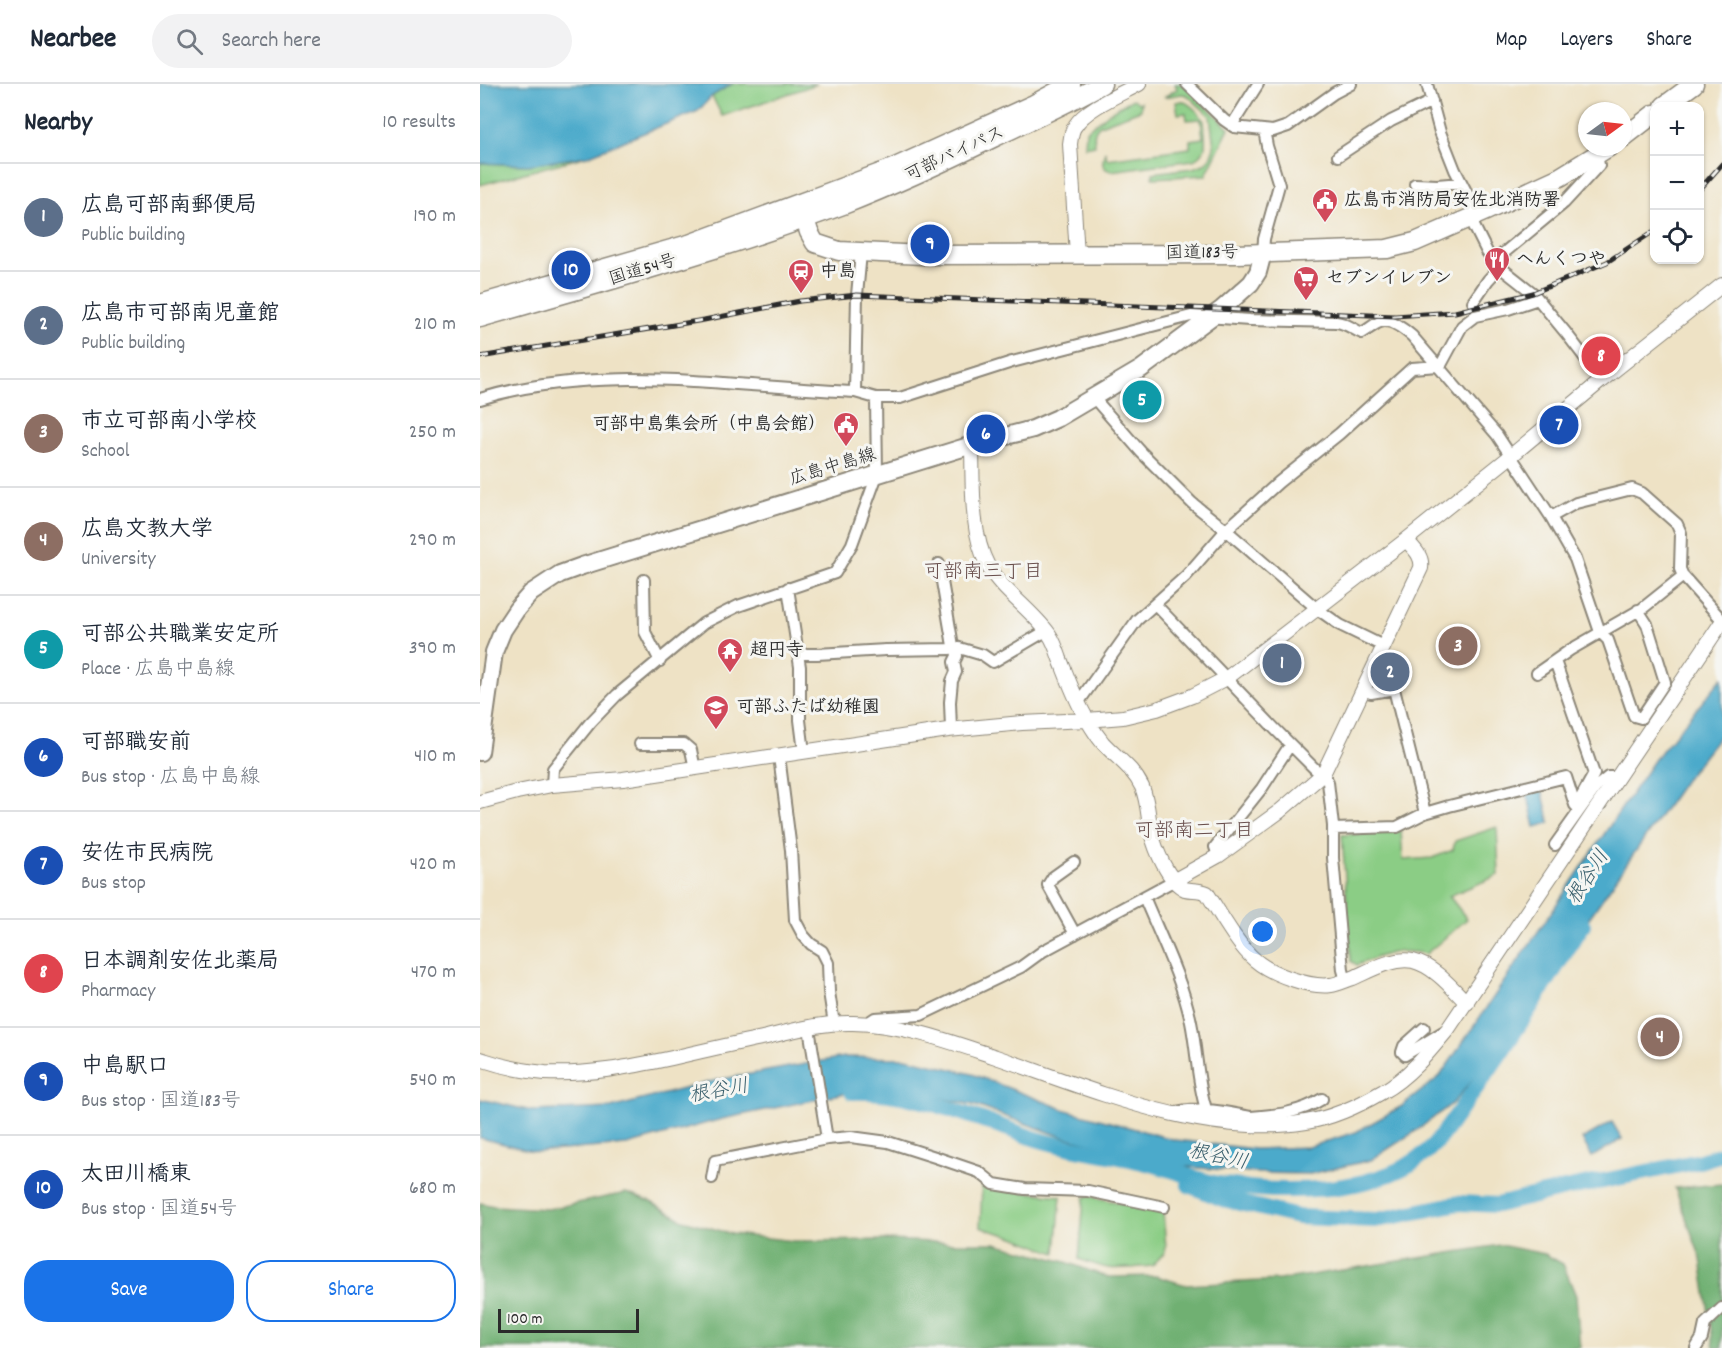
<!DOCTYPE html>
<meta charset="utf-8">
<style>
:root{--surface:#fff;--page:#f2f2f3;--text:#1f2937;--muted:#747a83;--line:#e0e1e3;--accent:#1a73e8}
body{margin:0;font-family:Dekko,"Klee One",sans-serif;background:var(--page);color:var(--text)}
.controls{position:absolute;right:18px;top:18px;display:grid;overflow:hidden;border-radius:12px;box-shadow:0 2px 4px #0004}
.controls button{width:54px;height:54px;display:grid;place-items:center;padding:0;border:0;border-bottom:2px solid var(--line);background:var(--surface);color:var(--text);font:30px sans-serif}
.compass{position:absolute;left:1098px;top:18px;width:54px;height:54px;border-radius:50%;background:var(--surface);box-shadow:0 2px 4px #0004;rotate:75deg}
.scale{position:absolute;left:18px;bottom:15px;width:141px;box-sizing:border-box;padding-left:6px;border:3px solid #2b2b2b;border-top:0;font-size:16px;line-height:21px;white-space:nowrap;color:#2b2b2b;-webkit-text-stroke:4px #f6f6f2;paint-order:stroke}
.you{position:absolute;left:783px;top:848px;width:21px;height:21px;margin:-15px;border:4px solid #fff;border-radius:50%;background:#1a73e8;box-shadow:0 0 0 9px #1a73e833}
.badge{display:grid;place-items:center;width:39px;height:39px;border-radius:50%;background:var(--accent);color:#fff;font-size:20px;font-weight:700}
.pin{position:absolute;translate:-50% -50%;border:3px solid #fff;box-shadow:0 2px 6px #0006}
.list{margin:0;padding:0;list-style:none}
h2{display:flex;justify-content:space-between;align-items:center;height:78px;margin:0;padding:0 24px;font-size:26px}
h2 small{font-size:20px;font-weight:400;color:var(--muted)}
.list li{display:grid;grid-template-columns:39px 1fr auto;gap:18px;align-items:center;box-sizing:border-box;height:108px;padding:0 24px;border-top:2px solid var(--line)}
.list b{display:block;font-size:22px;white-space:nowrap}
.list p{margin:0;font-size:20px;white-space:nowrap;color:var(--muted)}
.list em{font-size:20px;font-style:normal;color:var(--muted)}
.actions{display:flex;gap:12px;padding:18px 24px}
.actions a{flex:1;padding:14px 0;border:2px solid var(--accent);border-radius:24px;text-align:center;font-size:21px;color:var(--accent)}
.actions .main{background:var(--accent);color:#fff}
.icon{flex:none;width:33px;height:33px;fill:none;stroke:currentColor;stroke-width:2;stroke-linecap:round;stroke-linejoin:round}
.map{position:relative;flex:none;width:1242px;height:1264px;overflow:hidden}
header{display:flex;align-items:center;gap:36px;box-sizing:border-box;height:84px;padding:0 30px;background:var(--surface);border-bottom:2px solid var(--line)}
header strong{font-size:28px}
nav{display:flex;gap:33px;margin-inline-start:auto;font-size:21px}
.search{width:420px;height:54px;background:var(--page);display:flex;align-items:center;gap:15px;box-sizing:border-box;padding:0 21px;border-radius:33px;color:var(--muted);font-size:22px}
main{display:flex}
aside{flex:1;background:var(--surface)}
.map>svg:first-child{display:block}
</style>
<header>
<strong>Nearbee</strong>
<div class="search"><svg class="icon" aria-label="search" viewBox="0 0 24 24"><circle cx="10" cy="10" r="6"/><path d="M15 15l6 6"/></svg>Search here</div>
<nav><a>Map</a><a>Layers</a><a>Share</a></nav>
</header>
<main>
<aside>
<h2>Nearby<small>10 results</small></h2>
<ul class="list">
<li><span class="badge" style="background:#5c6f8a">1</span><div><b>広島可部南郵便局</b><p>Public building</p></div><em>190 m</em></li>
<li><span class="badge" style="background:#5c6f8a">2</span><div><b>広島市可部南児童館</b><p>Public building</p></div><em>210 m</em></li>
<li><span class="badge" style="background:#8d6e63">3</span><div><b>市立可部南小学校</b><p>School</p></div><em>250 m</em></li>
<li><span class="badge" style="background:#8d6e63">4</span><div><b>広島文教大学</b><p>University</p></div><em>290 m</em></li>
<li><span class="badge" style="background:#0f9aa8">5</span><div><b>可部公共職業安定所</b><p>Place · 広島中島線</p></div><em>390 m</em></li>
<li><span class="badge" style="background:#1a4fb4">6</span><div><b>可部職安前</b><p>Bus stop · 広島中島線</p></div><em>410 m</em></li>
<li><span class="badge" style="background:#1a4fb4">7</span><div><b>安佐市民病院</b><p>Bus stop</p></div><em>420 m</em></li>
<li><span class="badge" style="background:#e0444e">8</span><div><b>日本調剤安佐北薬局</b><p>Pharmacy</p></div><em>470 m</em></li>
<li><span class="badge" style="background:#1a4fb4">9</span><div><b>中島駅口</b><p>Bus stop · 国道183号</p></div><em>540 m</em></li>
<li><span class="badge" style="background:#1a4fb4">10</span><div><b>太田川橋東</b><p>Bus stop · 国道54号</p></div><em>680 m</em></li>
</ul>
<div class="actions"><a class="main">Save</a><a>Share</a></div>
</aside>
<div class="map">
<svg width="1242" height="1264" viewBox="0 0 1242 1264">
<rect width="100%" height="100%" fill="#f6f6f2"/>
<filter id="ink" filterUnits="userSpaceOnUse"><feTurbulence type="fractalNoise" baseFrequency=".0167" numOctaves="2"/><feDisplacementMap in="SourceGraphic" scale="12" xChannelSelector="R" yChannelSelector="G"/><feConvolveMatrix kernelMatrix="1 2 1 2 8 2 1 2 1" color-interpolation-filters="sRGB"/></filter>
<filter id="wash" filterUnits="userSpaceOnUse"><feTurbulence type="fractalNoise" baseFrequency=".008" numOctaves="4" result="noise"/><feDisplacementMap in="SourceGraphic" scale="24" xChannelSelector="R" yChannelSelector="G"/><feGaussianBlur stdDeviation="1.35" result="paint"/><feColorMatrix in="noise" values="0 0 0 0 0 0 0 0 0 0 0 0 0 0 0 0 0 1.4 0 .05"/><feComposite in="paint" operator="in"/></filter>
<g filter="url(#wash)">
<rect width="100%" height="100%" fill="#eee2c5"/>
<path fill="#8bcd85" stroke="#5b7c58" stroke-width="1.5" d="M 252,0 L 337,0 L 242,32 L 232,12 Z
M 695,0 L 703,0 L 749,44 L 726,91 L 673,94 L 673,89 L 713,84 L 724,80 L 730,74 L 734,63 L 730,32 L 707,11 L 702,10 L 684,13 L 697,5 Z
M 653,15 L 659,19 L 661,18 L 661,26 L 620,41 C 613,47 614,52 615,61 L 605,63 L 606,47 L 630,28 Z
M 701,17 C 708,18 719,28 723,35 C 725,38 724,45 725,49 C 726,61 726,71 713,76 L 631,87 C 619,84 623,76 625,67 L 627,75 L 710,64 L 710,56 L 723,54 L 721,35 L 707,36 L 706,29 L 698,30 L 696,18 Z
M 107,72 L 0,101 L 0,79 L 48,81 Z
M 1017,743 L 1019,791 L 969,812 L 987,835 L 946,870 C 919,863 902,871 877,881 L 871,877 L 862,751 L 921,747 L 923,776 L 952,774 L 973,766 L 975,757 Z
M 502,1103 L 581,1112 L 576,1169 C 562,1165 550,1159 536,1154 C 524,1149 512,1148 500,1143 Z
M 608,1112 L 683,1128 L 686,1164 L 684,1169 L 672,1182 C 658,1183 642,1186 628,1184 C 618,1182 608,1178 599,1175 L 604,1114 Z"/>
<path fill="#70b072" stroke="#4e6e4e" stroke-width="1.5" d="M 1242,1100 L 1242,1264 L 1234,1264 L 1221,1175 L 1195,1104 Z
M 146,1109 L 171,1118 L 203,1136 L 252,1150 L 315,1157 L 409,1156 L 477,1159 L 515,1159 L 586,1178 L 627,1193 L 676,1192 L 706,1201 L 799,1196 L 1020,1161 L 1065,1170 L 1083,1180 L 1096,1212 L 1100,1264 L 0,1264 L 0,1119 L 14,1122 L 68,1125 Z"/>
<path fill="#4caacb" stroke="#3c6a7b" stroke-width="1.5" d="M 0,0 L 252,0 L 232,12 L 218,27 L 107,72 L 48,81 L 0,79 Z
M 1242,594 L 1242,649 L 1205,696 L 1014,971 L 973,1019 L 936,1047 L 891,1076 L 830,1090 L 778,1089 L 697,1082 L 583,1053 L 494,1021 L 430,1009 L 371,1008 L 242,1035 L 147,1061 L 56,1068 L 0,1054 L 0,1015 L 52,1027 L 131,1024 L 237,996 L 364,973 L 426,974 L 492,990 L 586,1026 L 696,1056 L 775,1065 L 828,1063 L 876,1048 L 922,1022 L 960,992 L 1175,675 Z
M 1062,706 L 1070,739 L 1055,743 L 1047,709 Z
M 1132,1038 L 1142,1055 L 1112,1073 L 1102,1055 Z"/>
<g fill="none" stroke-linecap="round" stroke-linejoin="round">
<path stroke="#4caacb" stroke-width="16" d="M 372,1008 C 422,1006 471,1025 517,1041 C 532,1046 546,1052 560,1056 C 596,1067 635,1070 671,1080 C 696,1086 719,1098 745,1101 C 802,1110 890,1110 939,1074 C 958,1060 971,1038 985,1019 C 1028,962 1064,901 1103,841
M 709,1101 L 743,1115 L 818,1133 L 897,1136 L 979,1119 L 1017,1121 L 1089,1104 L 1220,1077 L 1242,1070"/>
</g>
</g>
<g filter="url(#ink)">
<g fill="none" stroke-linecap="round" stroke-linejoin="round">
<defs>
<path id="minor" d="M 707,0 L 744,36 L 754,43 L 793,47 L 808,42 L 854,9 L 871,0
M 947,0 L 960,48 L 975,86 L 993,121 L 990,134 L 1007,168 L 1020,183 L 1053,209 L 1086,249 L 1122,296
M 752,41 L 778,0
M 858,72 L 911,37 L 952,17
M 935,100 L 957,101 L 981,99
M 783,169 L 784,155 L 799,101 L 787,62 L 784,46
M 1014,177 L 1084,119 L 1119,81 L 1117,71
M 993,218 L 1008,196 L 1020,183
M 375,308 L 377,211 L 381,169
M 613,313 L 661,368 L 712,419 L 746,446 L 836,524 L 860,541 L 903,562
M 0,315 C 118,278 253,303 375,308 L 396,314 L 420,314 L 532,278 L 711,232 L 770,236 L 856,238 C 867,239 872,245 882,249 C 888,246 894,240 900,238 C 910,234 925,246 932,252 L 1017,351 L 1071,433 L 1095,475 L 1120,548 L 1128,556 L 1154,632 L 1161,634 L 1185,598 L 1167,540 L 1158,526
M 1071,433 L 1096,419 L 1152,405 L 1162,409 L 1197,440 L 1201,449 L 1200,485 L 1203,492 L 1242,536
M 459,480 L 472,556 L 473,562 L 476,563 L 503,571 L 513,578 L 566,547
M 164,496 L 165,548 L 180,577
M 308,504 L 320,583 L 320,636 L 324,668
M 675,520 L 795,645 L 835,685 L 843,690 L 848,698 L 853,742 L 853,774 L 863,886 L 866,897
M 318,570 L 337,570 L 406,566 L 470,565 L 473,562
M 1075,577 L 1114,690 L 1099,717 L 1100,726
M 1057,589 L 1090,566 L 1163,524 L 1203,492
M 883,606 L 891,609 L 914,605 L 945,729
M 598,619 L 657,536 L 706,492 L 746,446 L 799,398 L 859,350 L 932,284 L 958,282 L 962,279 L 982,242 L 995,232 L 1028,225 L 1058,215
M 471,645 L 470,618 L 472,597 L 476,588 L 474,578 L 477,572 L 476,563
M 160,660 L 204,660 L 211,666 L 215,685
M 299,672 L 311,766 L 315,836 L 323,851 L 331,860 L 342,867 L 348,879 L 349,908 L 354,940
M 72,701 L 73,685 L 110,639 L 137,611 L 224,539 L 258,522 L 355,489 L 372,460 L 397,391 L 396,314
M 853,745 L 917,743 L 945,729 L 969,722 L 1086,693 L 1095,721 L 1100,726
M 1075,761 L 1117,702 L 1128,693 L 1138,693
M 738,772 L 735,763 L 782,704 L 810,661
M 594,778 L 573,793 L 568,801 L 595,850
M 664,813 C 681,854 702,895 711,938 C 717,967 717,997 726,1025
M 386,940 L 395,934 L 441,931 L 541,883 L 563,867 L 693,797
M 329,944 L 347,1055
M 944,944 L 924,962 L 922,968 L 925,971 L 963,948
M 692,1029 C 719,1021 744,1028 771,1033 L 771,1041
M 771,1033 C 797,1031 820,1029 842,1015
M 232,1094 L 235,1077 L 347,1055 L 371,1053 L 408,1058 L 455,1073 L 499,1088 L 514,1100 L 545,1105 L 608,1107 L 684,1123
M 1216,1264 L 1222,1254 L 1225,1240 L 1242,1224"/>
<path id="tertiary" d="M 597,171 L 590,60 C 591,54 591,47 595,42 C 606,24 641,10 659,0
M 492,361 C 493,398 490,449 508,482 C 521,506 552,526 569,550 C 574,557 577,566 580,575 C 588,595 596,618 608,637 C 612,644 618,653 623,659 C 637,674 653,684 662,703 C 668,718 668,732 671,748 C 675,764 688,798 705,805 C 712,807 719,805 727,809 C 739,828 758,862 775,876 C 791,890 830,904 851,901 C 858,900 866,896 873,894 C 891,886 913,873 933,877 C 954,882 972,904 987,919
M 0,718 L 37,708 L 72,701 L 143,695 L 468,646 L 542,639 L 607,636 L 643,633 L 677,625 L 712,612 L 747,594 L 926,456 L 1031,372 L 1122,296 L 1242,201
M 693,797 L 738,772 L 800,727 L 843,690 L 941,484 C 943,472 934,465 926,456
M 0,975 C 21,982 43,987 65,989 C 109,991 150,983 192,974 C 222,967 252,960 282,954 C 312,947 343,938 373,939 C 421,940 468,957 513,972 C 608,1004 724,1055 826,1038 C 851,1034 880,1021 902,1008 C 929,993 949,968 968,945 L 1242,538"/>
<path id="primary" d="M 0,668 L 14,568 L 23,546 L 37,525 L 51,509 L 80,490 L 102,482 L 492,361 L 553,345 L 578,334 L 661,285 L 742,225 L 771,199 L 778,188 L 783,169"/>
<path id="trunk" d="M 1184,22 L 1214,0
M 1143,54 L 1174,30
M 320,119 L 329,148 L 335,159 L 359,167 L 443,171 L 757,170 L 907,165 L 935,158 L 1006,127 L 1080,93 L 1129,63
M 0,220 L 209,160 L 344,110 L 411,85 L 554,20 L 591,0
M 0,234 C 122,199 245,165 363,121 C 414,101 464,78 513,54 C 549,37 587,20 622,0"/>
</defs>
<use href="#minor" stroke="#8c8678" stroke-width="14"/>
<use href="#tertiary" stroke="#8c8678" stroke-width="16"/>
<use href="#primary" stroke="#8c8678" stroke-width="20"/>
<use href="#trunk" stroke="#8c8678" stroke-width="21"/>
<use href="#minor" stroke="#fff" stroke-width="10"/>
<use href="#tertiary" stroke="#fff" stroke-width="14"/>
<use href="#primary" stroke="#fff" stroke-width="16"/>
<use href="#trunk" stroke="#fff" stroke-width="18"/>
<defs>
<path id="rail" d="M 1220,105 L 1242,80
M 0,273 L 224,236 L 320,217 L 377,211 L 915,232 L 975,228 L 1053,209 L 1127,178 L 1174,147"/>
</defs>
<use href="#rail" stroke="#2b2b2b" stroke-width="5"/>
<use href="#rail" stroke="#f6f6f2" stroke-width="3" stroke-dasharray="9" stroke-linecap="butt"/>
</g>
</g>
<defs>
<symbol id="civic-pin" viewBox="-11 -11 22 30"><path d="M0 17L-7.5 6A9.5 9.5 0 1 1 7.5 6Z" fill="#d1495b" stroke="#f6f6f2"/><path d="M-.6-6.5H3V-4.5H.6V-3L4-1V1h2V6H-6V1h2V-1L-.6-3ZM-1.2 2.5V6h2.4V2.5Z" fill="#fff"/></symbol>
<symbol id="restaurant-pin" viewBox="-11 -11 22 30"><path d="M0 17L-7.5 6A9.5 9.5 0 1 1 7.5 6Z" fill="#d1495b" stroke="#f6f6f2"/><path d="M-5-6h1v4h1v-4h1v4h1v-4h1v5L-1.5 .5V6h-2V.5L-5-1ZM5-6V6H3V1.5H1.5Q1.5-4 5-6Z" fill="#fff"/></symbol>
<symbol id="station-pin" viewBox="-11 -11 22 30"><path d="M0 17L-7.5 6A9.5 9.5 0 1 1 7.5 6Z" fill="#d1495b" stroke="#f6f6f2"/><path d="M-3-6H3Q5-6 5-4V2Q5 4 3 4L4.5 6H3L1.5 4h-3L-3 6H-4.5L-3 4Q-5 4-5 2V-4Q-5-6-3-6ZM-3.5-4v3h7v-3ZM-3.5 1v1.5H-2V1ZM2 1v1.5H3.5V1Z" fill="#fff"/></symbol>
<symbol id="supermarket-pin" viewBox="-11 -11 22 30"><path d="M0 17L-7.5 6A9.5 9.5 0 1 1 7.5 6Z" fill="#d1495b" stroke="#f6f6f2"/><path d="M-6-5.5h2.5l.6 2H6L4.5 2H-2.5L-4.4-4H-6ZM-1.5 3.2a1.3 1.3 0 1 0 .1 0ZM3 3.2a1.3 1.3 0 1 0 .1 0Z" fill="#fff"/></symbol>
<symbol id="temple-pin" viewBox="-11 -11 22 30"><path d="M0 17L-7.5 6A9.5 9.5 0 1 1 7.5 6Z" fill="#d1495b" stroke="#f6f6f2"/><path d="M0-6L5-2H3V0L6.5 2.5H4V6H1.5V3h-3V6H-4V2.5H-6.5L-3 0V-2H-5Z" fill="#fff"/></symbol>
<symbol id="school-pin" viewBox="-11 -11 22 30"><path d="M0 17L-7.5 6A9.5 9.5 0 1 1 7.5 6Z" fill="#d1495b" stroke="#f6f6f2"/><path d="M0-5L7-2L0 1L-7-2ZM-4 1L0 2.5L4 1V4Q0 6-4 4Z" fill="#fff"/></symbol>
</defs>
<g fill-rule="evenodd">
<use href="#civic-pin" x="830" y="102" width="30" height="40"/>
<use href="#restaurant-pin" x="1002" y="161" width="30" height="40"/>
<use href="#station-pin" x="306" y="173" width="30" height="40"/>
<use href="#supermarket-pin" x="811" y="180" width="30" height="40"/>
<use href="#civic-pin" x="351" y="326" width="30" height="40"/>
<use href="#temple-pin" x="235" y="552" width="30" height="40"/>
<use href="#school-pin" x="221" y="609" width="30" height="40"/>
</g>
<g text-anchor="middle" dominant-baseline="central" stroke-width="6" stroke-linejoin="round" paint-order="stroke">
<g font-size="18" fill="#2b2b2b" stroke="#f6f6f2">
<text transform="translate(475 71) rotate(-25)">可部バイパス</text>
<text transform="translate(722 170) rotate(-1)">国道183号</text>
<text transform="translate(163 187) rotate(-17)">国道54号</text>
<text transform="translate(353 384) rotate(-17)">広島中島線</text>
</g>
<g font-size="18" font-weight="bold" fill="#2b2b2b" stroke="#f6f6f2" text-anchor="start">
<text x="864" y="117">広島市消防局安佐北消防署</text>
<text x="1036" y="176">へんくつや</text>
<text x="340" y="188">中島</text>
<text x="846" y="195">セブンイレブン</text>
<text x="346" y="341" text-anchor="end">可部中島集会所（中島会館）</text>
<text x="270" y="567">超円寺</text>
<text x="256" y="624">可部ふたば幼稚園</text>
</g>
<g font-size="20" fill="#694f4d" stroke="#f6f6f2">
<text x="503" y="489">可部南三丁目</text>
<text x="714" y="748">可部南二丁目</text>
</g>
<g font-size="20" font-style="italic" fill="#385e6b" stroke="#f6f6f2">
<text transform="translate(1109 794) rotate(-57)">根谷川</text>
<text transform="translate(239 1008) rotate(-10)">根谷川</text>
<text transform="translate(738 1074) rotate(12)">根谷川</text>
</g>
</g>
</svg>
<div class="controls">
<button>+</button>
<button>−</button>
<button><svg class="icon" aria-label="locate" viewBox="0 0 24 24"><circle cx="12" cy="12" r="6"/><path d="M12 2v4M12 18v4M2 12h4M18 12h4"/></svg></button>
</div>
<svg class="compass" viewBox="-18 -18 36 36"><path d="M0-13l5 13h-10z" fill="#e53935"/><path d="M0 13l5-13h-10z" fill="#747a83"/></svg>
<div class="scale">100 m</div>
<div class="you"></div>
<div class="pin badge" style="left:802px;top:579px;background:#5c6f8a">1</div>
<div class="pin badge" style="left:910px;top:588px;background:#5c6f8a">2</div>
<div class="pin badge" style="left:978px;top:562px;background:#8d6e63">3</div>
<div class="pin badge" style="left:1180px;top:953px;background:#8d6e63">4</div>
<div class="pin badge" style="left:662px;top:316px;background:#0f9aa8">5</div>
<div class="pin badge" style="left:506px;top:350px;background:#1a4fb4">6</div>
<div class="pin badge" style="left:1079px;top:341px;background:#1a4fb4">7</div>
<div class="pin badge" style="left:1121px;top:272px;background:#e0444e">8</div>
<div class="pin badge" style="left:450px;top:160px;background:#1a4fb4">9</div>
<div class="pin badge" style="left:91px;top:186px;background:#1a4fb4">10</div>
</div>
</main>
